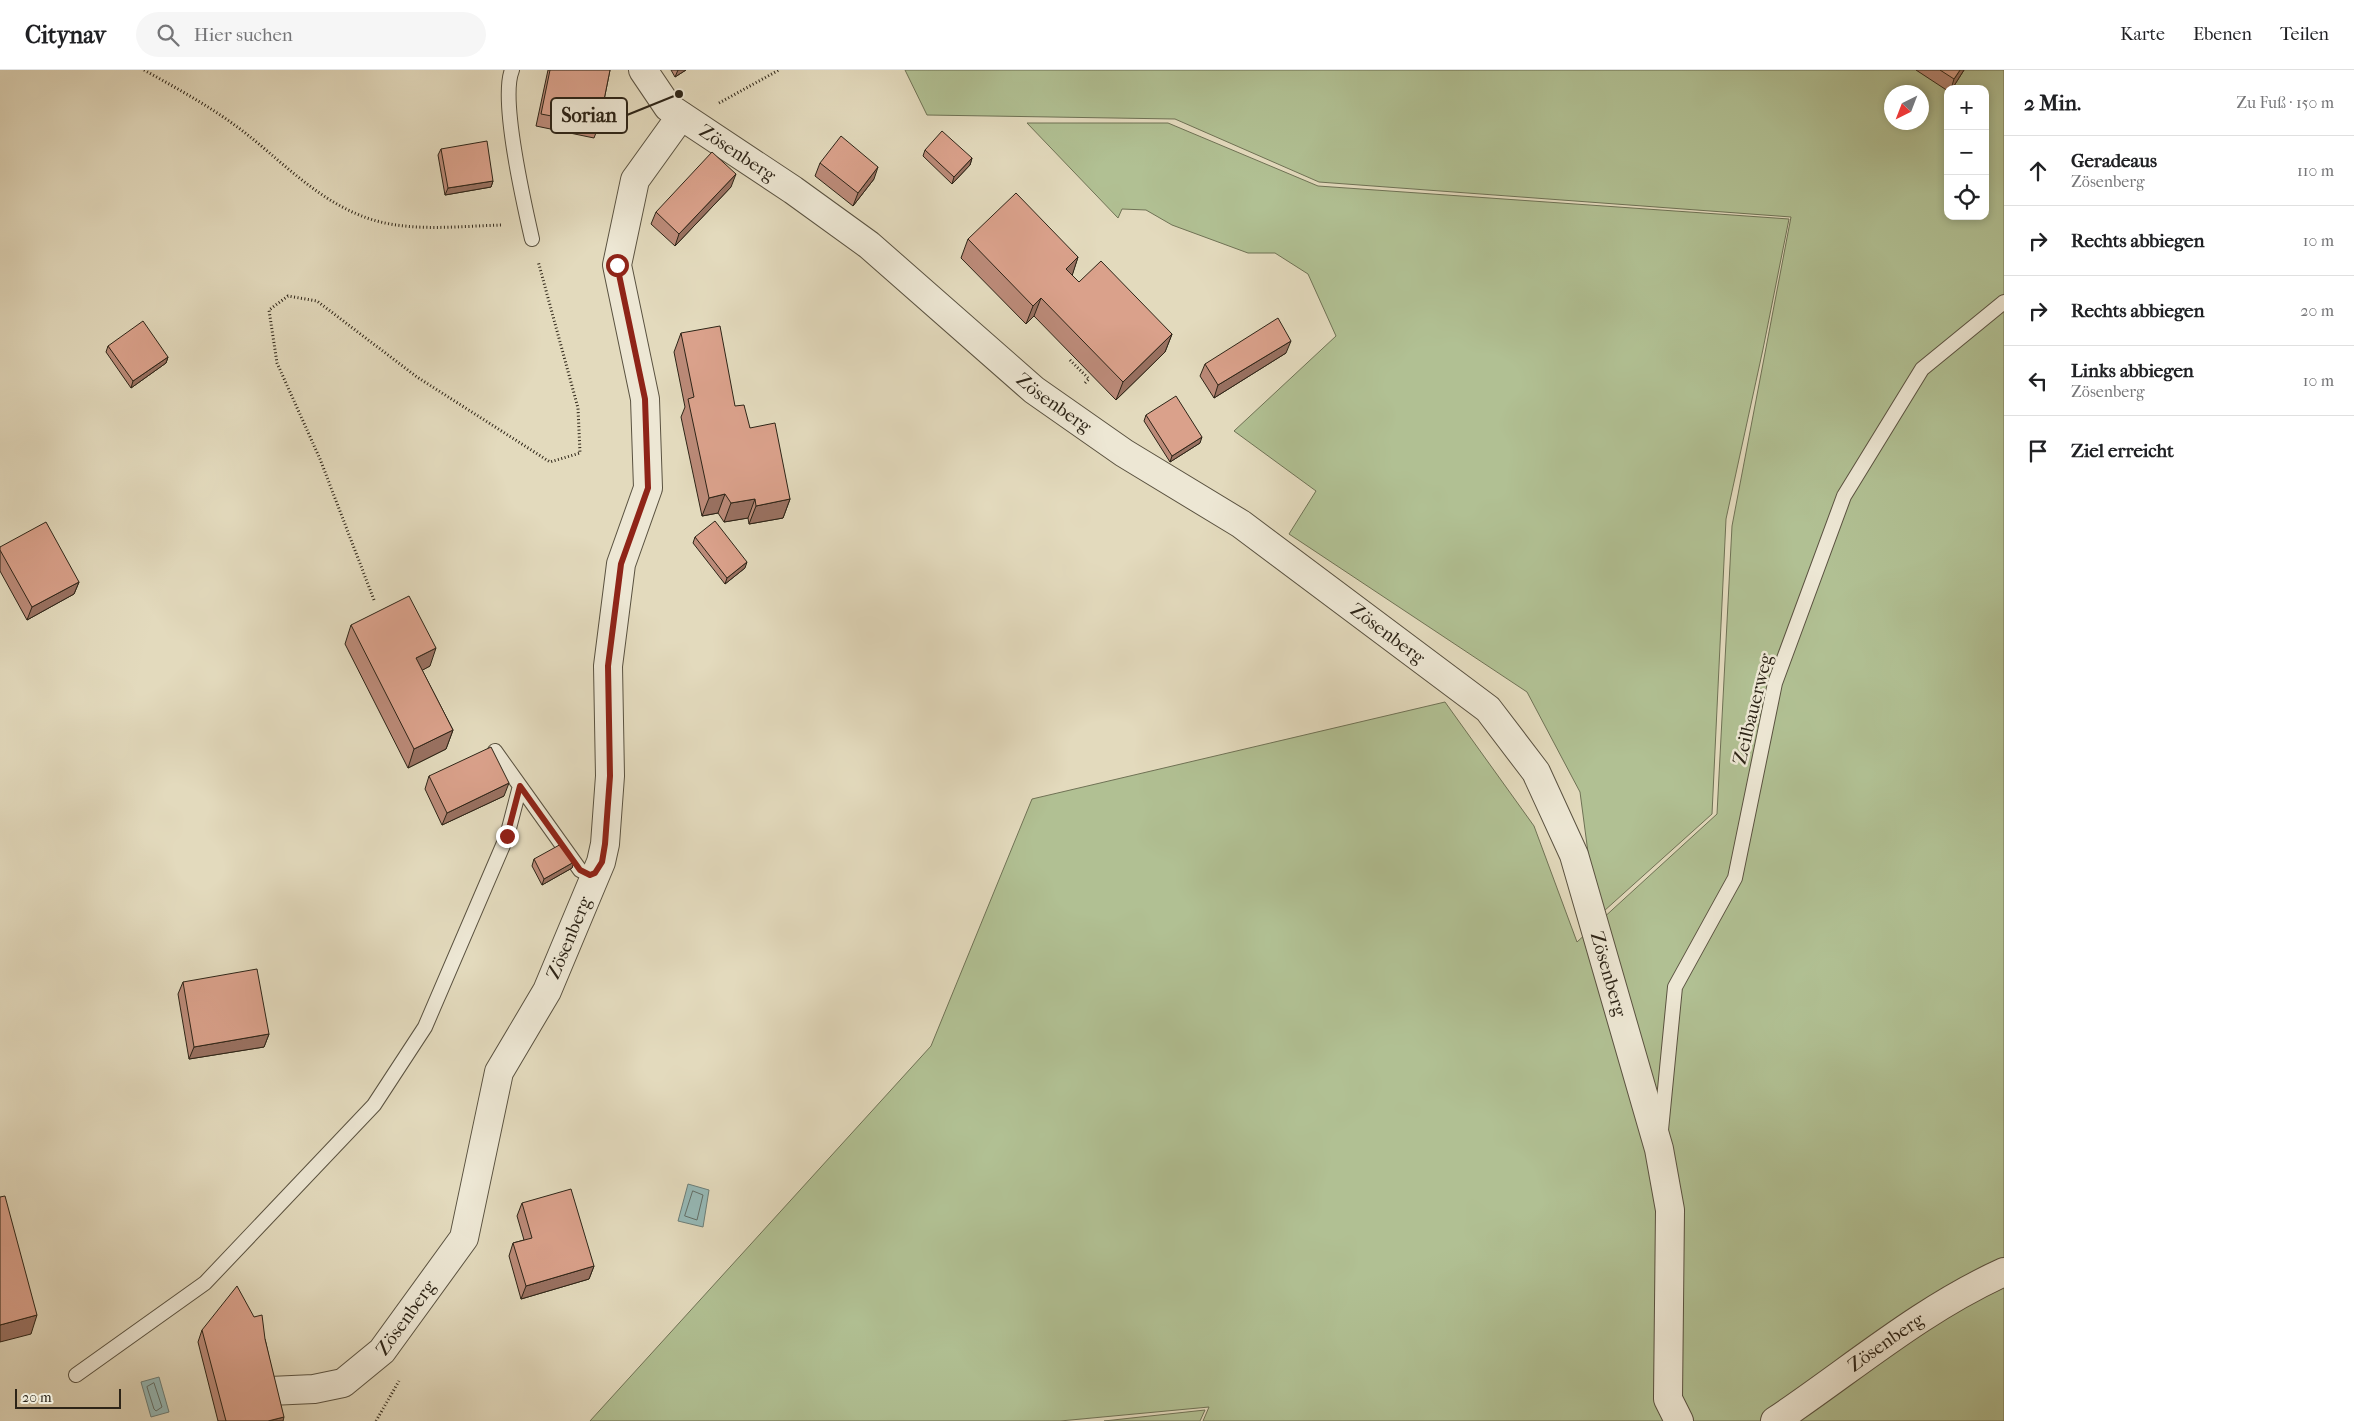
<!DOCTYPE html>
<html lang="de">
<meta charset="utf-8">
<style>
:root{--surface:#fff;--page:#f6f6f6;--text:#202124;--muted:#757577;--line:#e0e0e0}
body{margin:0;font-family:"IM FELL French Canon",serif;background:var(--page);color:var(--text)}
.controls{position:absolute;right:15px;top:15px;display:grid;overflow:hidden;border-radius:10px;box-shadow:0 2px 8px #0003}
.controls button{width:45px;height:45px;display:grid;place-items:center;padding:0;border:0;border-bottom:1px solid var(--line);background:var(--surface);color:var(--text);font:25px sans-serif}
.compass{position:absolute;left:1884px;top:15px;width:45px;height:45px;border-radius:50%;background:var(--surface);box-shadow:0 2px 8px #0003;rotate:222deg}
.scale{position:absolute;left:15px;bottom:12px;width:106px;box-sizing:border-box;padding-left:5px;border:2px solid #2d2417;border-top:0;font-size:14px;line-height:18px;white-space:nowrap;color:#2d2417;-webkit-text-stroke:4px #ede7d4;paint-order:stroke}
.stop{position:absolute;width:15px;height:15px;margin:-11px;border:4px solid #8f2418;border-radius:50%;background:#fff}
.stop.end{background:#8f2418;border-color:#fff;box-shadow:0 1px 5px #0008}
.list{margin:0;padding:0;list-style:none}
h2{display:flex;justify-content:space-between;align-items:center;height:65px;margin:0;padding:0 20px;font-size:21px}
h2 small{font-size:16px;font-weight:400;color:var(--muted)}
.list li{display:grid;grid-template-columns:32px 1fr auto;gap:15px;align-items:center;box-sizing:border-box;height:70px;padding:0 20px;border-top:1px solid var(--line)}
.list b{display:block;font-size:19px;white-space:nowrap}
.list p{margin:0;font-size:16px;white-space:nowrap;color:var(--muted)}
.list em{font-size:16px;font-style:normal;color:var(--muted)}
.icon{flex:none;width:28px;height:28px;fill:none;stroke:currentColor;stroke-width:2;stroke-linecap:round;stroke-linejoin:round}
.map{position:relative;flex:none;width:2004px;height:1351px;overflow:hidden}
header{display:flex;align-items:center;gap:30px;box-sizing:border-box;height:70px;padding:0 25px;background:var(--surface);border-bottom:1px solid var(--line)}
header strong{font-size:24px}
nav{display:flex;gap:28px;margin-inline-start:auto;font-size:18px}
.search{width:350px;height:45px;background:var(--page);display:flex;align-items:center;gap:12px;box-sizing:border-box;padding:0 18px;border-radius:28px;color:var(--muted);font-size:19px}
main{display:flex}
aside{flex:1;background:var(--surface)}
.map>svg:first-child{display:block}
</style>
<header>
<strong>Citynav</strong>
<div class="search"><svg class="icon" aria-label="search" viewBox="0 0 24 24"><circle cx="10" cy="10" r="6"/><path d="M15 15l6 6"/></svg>Hier suchen</div>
<nav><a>Karte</a><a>Ebenen</a><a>Teilen</a></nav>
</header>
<main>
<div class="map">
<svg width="2004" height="1351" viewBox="0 0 2004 1351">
<rect width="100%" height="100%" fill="#e3dabd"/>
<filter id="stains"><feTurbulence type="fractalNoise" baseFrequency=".004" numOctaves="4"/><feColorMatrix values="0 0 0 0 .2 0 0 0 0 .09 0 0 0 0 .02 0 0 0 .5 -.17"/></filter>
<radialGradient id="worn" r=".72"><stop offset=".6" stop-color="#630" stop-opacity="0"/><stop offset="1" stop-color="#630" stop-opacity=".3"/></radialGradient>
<path fill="#b1c093" stroke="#6f7255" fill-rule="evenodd" d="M 905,0 L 2004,0 L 2004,1351 L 1203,1351 L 1209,1337 L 1060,1351 L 590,1351 L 931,976 L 1032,729 L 1445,632 L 1534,756 L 1577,872 L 1717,744 L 1732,456 L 1791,147 L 1319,112 L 1175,49 L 927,45 ZM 1948,19 L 1985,19 L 1985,146 L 1948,146 ZM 1892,22 L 1922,22 L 1922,52 L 1892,52 Z
M 1027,53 L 1168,53 L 1318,116 L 1789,149 L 1763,279 L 1726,449 L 1712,744 L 1604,841 L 1589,790 L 1580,722 L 1527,622 L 1289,464 L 1316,421 L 1234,361 L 1336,266 L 1308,204 L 1275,183 L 1248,183 L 1172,155 L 1146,140 L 1122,139 L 1118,148 Z
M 1205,1340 L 1200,1351 L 1104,1351 Z"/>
<path fill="#96bab8" stroke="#6c7e78" d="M 688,1114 L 709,1120 L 703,1157 L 678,1151 Z
M 159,1307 L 169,1342 L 151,1347 L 141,1312 Z"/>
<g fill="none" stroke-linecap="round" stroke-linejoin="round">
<path stroke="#626f68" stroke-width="1" d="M 693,1121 L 703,1125 L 697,1150 L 685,1146 Z
M 154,1313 L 162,1337 L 156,1341 L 154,1339 L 147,1317 Z"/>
<defs>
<path id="service" d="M 512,0 C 500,29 524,134 532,169
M 520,716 L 580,800 L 590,805 L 598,800
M 1661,1060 L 1675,917 L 1735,808 L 1775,613 L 1844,426 L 1922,299 L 2004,232
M 76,1305 L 205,1213 L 374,1035 L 425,957 L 507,766 L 520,716 L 495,681"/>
<g id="minor">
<path id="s1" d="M 643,0 L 668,37 L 793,120 L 869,175 L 1034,320 L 1124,383 L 1241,454 L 1488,639 L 1536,702 L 1574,785 L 1659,1079 L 1670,1140 L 1668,1329 L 1679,1351"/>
<path id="s2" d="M 270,1321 L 314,1319 L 343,1313 L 382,1281 L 464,1168 L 499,1002 L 547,921 L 601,792 L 605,774 L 610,706 L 608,596 L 621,494 L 648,418 L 645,329 L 617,195 L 635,110 L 681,46"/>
<path id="s3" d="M 1775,1351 C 1851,1300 1920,1240 2004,1202"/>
</g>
</defs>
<use href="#service" stroke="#5a5240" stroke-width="16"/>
<use href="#minor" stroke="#5a5240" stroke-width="30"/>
<path stroke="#2d2417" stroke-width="3" stroke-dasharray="1 2.5" stroke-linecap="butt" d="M 144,0 C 178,19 213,38 244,62 C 280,90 314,126 357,144 C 401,164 456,156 503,155
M 719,33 L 779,0
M 1070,290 L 1089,309 L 1084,314
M 374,530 L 320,389 L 277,293 L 269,240 L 288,226 L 317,231 L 417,307 L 550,392 L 580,383 L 578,338 L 538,191
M 376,1351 L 399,1311"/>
<use href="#service" stroke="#ede7d4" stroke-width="14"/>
<use href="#minor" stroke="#ede7d4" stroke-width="28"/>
</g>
<path fill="#bb8a78" stroke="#2d2417" d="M 548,0 L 610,0 L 599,55 L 594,68 L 536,56 Z
M 671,0 L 686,0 L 675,7 Z
M 1916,0 L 1964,0 L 1952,19 L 1948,19 L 1948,21 Z
M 441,79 L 493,111 L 491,117 L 445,125 L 438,85 Z
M 925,80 L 972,88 L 970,95 L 952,114 L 923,86 Z
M 820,93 L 874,109 L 853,136 L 815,106 Z
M 731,117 L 675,176 L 651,154 L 656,142 Z
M 968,169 L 1078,187 L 1072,205 L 1079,212 L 1172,264 L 1165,282 L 1116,330 L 1034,246 L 1026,254 L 961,188 Z
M 681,263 L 750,358 L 790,429 L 783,448 L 749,454 L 748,448 L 724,452 L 718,443 L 702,446 L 681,347 L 685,337 L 674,282 Z
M 108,276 L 168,287 L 166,293 L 131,318 L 106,282 Z
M 1286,283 L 1214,328 L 1200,306 L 1205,294 Z
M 1146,345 L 1200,373 L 1170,392 L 1144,351 Z
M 695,467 L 745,498 L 725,514 L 693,473 Z
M 0,477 L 79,512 L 74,524 L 27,550 L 0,501 Z
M 351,555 L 430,596 L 422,600 L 453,660 L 446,679 L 408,698 L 345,574 Z
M 429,706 L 504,726 L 442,755 L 425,719 Z
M 534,789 L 574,792 L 572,798 L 542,815 L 532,796 Z
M 183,912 L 269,964 L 264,977 L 189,989 L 178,924 Z
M 522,1133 L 594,1196 L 589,1209 L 521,1229 L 509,1186 L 513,1173 L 524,1170 L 517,1146 Z
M 202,1260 L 265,1269 L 283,1351 L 218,1351 L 198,1272 Z"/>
<path fill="#997161" stroke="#2d2417" d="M 678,0 L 686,0 L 675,7 Z
M 1960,0 L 1964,0 L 1952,19 L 1951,19 L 1954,9 Z
M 972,88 L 970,95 L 952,114 L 954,107 Z
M 878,97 L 874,109 L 853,136 L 858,123 Z
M 736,104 L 731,117 L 675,176 L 679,164 Z
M 493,111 L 491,117 L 445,125 L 448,118 Z
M 1078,187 L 1072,206 L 1066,199 Z
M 1041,228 L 1034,246 L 1026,254 L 1033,236 Z
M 1172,264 L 1165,282 L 1116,330 L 1123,312 Z
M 1291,271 L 1286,283 L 1214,328 L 1218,315 Z
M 168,287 L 166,293 L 131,318 L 133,311 Z
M 1202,367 L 1200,373 L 1170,392 L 1172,386 Z
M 725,424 L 718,443 L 702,446 L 709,428 Z
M 755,429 L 748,448 L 724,452 L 731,433 Z
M 790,429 L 783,448 L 749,454 L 756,436 Z
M 747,492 L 745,498 L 725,514 L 727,508 Z
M 79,512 L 74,524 L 27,550 L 32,537 Z
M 436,578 L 430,596 L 410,607 L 416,588 Z
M 453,660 L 446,679 L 408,698 L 414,679 Z
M 509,713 L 504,726 L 442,755 L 447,743 Z
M 574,792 L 572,798 L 542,815 L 544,809 Z
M 269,964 L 264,977 L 189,989 L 194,977 Z
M 594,1196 L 589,1209 L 521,1229 L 526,1216 Z
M 37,1245 L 31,1264 L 0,1272 L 0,1255 Z
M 284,1347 L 283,1351 L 268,1351 Z"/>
<path fill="#daa18b" stroke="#2d2417" d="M 550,0 L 610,0 L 599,55 L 541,44 Z
M 1940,0 L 1960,0 L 1954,9 Z
M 942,61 L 972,88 L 954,107 L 925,80 Z
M 841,66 L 878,97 L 858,123 L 820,93 Z
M 487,71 L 493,111 L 448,118 L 441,79 Z
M 712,82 L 736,104 L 679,164 L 656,142 Z
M 1016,123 L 1078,187 L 1066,199 L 1079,212 L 1101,191 L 1172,264 L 1123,312 L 1041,228 L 1033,236 L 968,169 Z
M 1278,248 L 1291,271 L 1218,315 L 1205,294 Z
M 143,251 L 168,287 L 133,311 L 108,276 Z
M 720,256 L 735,336 L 744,335 L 750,358 L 775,353 L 790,429 L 756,436 L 755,429 L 731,433 L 725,424 L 709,428 L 688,329 L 694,327 L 681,263 Z
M 1176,326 L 1202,367 L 1172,386 L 1146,345 Z
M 715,451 L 747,492 L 727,508 L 695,467 Z
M 46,452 L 79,512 L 32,537 L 0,480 L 0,477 Z
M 409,526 L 436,578 L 416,588 L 453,660 L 414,679 L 351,555 Z
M 491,677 L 509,713 L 447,743 L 429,706 Z
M 563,773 L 574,792 L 544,809 L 534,789 Z
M 257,899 L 269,964 L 194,977 L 183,912 Z
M 571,1119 L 594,1196 L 526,1216 L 513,1173 L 532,1168 L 522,1133 Z
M 5,1126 L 37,1245 L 0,1255 L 0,1127 Z
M 237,1216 L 254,1247 L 262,1245 L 265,1269 L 284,1347 L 268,1351 L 226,1351 L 202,1260 Z"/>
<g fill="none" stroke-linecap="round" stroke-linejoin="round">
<path stroke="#8f2418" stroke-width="6" d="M 507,766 L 520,716 L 580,800 L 590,805 L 595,803 L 602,792 L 605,774 L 610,706 L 608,596 L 621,494 L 648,418 L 645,329 L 617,195"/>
</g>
<g text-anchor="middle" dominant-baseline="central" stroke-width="5" stroke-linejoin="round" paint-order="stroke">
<g font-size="19" fill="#2d2417" stroke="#ede7d4">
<text stroke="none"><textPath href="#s1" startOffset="128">Zösenberg</textPath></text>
<text stroke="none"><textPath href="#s1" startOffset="532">Zösenberg</textPath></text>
<text stroke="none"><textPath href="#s1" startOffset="938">Zösenberg</textPath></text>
<text transform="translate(1753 639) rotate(-76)">Zeilbauerweg</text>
<text stroke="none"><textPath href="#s2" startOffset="585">Zösenberg</textPath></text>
<text stroke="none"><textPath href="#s1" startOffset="1358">Zösenberg</textPath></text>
<text stroke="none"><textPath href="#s2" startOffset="165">Zösenberg</textPath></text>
<text stroke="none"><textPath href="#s3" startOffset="136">Zösenberg</textPath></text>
</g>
</g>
<path fill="none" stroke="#2d2417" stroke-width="2" d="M679 24L627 45"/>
<circle fill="#2d2417" stroke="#ede7d4" stroke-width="2" cx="679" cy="24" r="5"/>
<rect fill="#ede7d4" stroke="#2d2417" stroke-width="2" x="551" y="28" width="76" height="35" rx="5"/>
<g font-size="20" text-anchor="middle" font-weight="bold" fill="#2d2417">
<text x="589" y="52">Sorian</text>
</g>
<rect width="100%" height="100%" filter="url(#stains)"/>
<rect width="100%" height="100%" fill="url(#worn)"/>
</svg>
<div class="controls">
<button>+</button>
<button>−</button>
<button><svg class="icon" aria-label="locate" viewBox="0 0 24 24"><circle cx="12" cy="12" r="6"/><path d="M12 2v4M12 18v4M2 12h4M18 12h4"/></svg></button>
</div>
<svg class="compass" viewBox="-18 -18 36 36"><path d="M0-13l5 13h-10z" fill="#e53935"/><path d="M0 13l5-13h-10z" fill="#757577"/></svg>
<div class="scale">20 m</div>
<div class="stop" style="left:617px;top:195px"></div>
<div class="stop end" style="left:507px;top:766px"></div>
</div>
<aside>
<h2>2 Min.<small>Zu Fuß · 150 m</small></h2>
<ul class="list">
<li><svg class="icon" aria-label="ahead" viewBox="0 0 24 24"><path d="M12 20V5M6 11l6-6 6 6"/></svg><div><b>Geradeaus</b><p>Zösenberg</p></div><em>110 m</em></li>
<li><svg class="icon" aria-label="right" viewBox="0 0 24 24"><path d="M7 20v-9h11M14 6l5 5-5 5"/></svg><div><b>Rechts abbiegen</b></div><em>10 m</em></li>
<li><svg class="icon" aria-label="right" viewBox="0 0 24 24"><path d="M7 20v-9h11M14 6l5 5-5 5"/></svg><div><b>Rechts abbiegen</b></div><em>20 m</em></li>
<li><svg class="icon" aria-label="left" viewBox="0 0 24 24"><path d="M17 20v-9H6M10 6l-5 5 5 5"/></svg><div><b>Links abbiegen</b><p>Zösenberg</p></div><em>10 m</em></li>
<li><svg class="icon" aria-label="arrive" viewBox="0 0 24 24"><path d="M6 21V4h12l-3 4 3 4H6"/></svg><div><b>Ziel erreicht</b></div></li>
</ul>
</aside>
</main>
